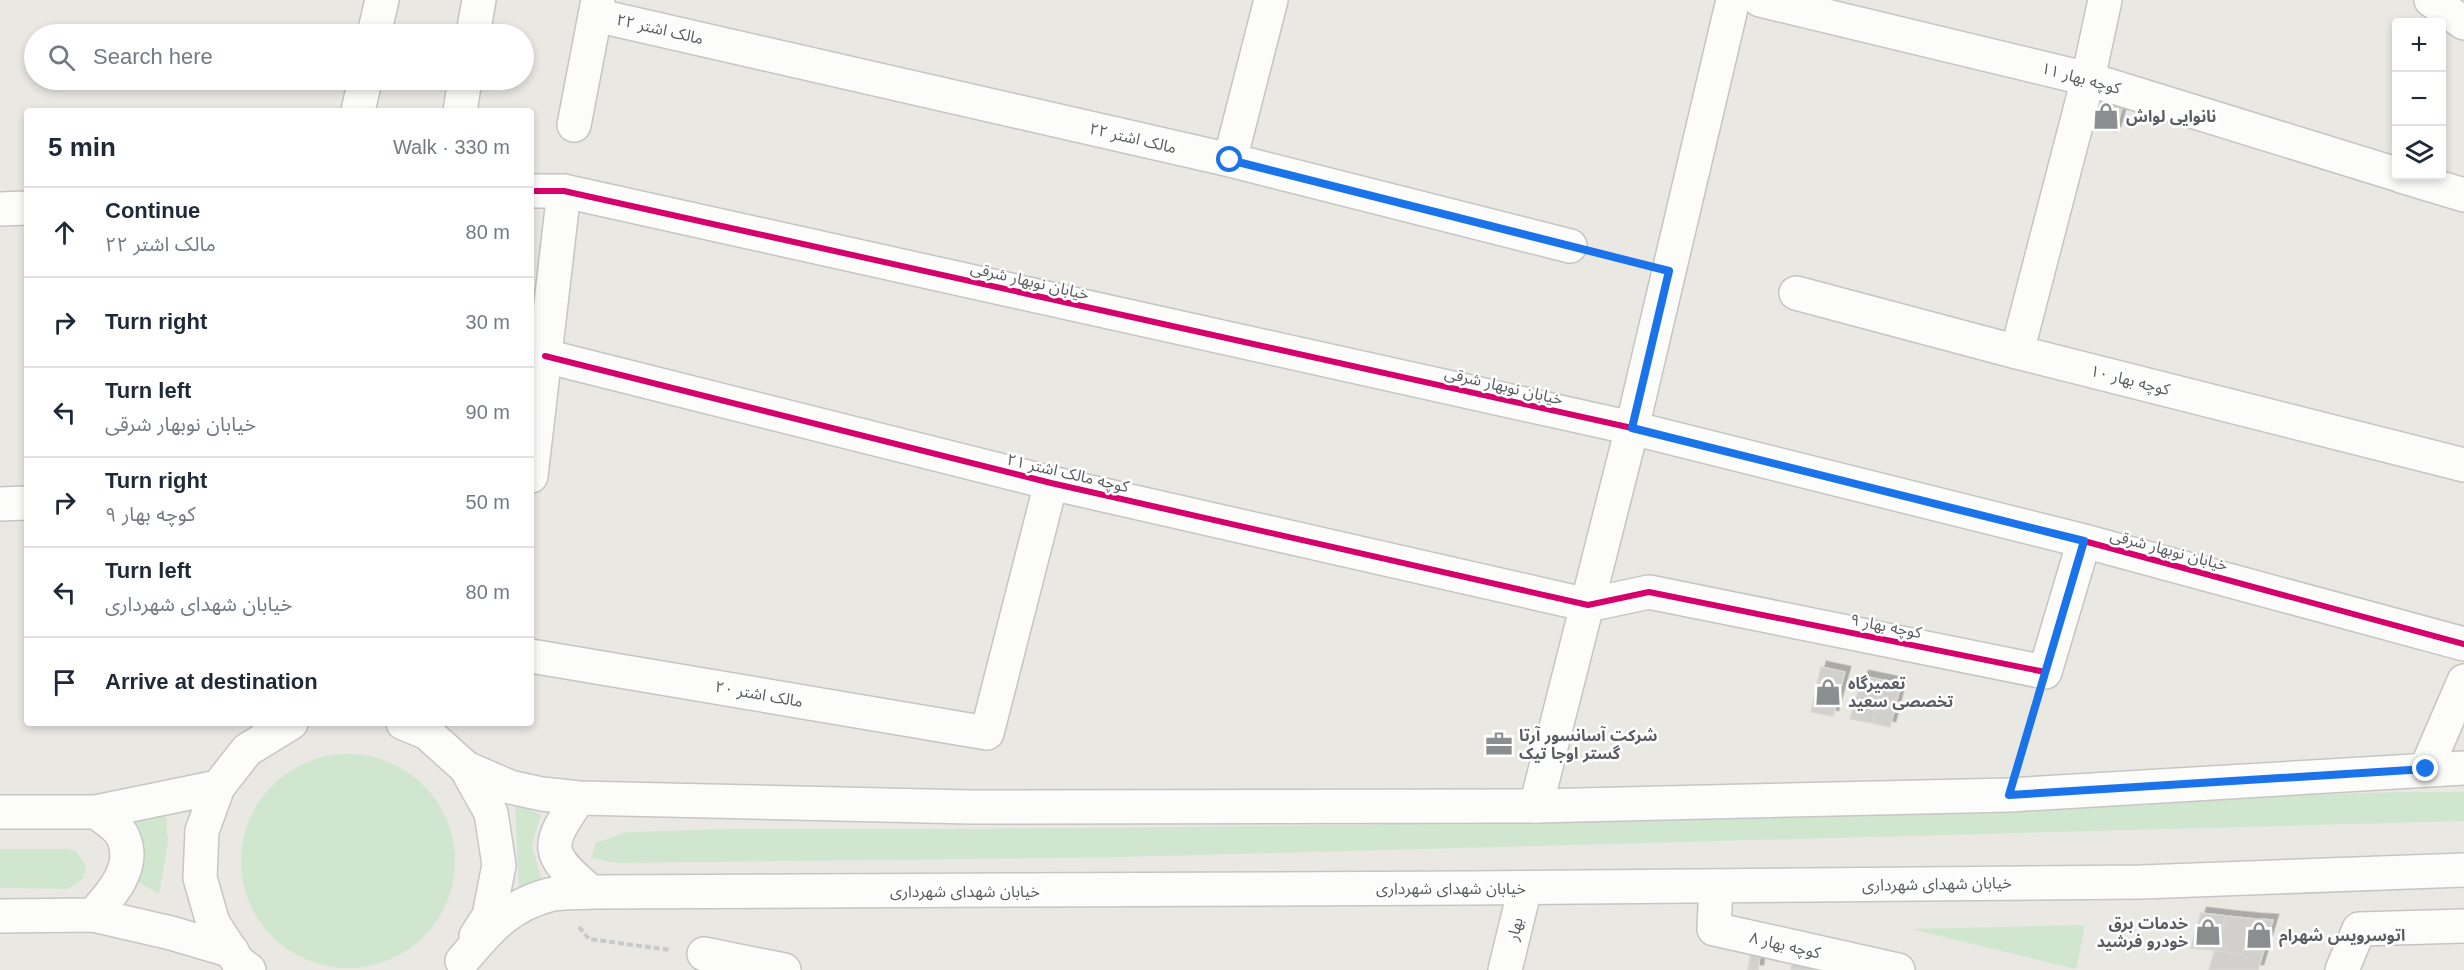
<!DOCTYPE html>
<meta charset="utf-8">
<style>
:root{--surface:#fff;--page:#f6f6f7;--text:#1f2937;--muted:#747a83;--line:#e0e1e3}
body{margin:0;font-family:Arial,"Noto Sans Arabic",sans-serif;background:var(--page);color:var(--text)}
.controls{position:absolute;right:18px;top:18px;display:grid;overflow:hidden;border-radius:6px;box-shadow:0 3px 9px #0003}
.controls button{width:54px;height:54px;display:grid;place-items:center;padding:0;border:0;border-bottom:2px solid var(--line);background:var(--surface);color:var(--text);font:30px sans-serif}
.stop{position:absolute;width:18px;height:18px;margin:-14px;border:4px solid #1a73e8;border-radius:50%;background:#fff}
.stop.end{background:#1a73e8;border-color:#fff;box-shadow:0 2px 6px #0008}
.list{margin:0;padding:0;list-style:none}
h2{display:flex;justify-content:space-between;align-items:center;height:78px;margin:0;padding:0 24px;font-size:26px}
h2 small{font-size:20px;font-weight:400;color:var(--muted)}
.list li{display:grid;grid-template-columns:39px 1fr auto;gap:18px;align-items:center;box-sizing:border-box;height:90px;padding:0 24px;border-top:2px solid var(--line)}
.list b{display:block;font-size:22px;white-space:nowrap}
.list p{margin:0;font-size:20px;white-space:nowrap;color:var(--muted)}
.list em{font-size:20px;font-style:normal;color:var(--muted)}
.icon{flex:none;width:33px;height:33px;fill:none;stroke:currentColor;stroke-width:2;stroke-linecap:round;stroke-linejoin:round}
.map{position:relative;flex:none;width:2464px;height:970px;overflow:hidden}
.search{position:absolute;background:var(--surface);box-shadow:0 3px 9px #0003;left:24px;top:24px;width:510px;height:66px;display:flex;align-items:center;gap:15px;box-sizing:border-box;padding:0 21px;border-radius:33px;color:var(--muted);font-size:22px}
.panel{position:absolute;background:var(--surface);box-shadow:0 3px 9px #0003;left:24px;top:108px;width:510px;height:618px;border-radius:6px}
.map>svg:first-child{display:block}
</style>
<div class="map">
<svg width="2464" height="970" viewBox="0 0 2464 970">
<defs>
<filter id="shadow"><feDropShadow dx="5.5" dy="-5.5" stdDeviation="0" flood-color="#0004"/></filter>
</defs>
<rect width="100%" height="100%" fill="#e9e8e3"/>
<path fill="#d0e6ce" d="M241 861a107 107 0 1 1 214 0a107 107 0 1 1-214 0Z
M 2401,792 L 2464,792 L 2464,821 L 1122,857 L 616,863 L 591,858 L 596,843 L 627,832 L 735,829 L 982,829 L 1354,825 Z
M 165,803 L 168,842 L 159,894 L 133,879 L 128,817 Z
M 515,803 L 541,815 L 532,845 L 542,883 L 519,888 Z
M 0,849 L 66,849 L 75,851 L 86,865 L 83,878 L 68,889 L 0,888 Z
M 2085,925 L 2076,969 L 1911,929 Z"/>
<path fill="#d1d0cd" stroke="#d8d7d2" stroke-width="1.5" filter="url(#shadow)" d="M 2110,101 L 2123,105 L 2115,132 L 2083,120 L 2095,105 Z
M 1821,667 L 1845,672 L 1833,716 L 1811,712 Z
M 1863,676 L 1883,680 L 1872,723 L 1850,719 Z
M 1883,680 L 1901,684 L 1890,727 L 1872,723 Z
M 2201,913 L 2226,916 L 2215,950 L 2191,948 Z
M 2226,916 L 2255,919 L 2242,955 L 2215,950 Z
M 2255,919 L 2273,920 L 2258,970 L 2209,970 L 2215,950 L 2242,955 Z
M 1751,954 L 1760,955 L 1758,970 L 1748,970 Z
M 1793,960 L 1812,963 L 1811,970 L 1791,970 Z"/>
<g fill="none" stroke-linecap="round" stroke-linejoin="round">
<defs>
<path id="minor" d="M 1760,0 L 2088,79 L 2396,174
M 2431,0 L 2464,23
M 595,15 L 1230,160 L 1570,246
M 374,34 L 382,0
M 358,111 L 365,80
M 574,125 L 598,0
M 1230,160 L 1271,0
M 2401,176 L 2464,195
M 531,191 L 564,191 L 1632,428 L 2084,541 L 2464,644
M 0,209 L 27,208
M 1796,293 L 2017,352 L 2464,465
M 2017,352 L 2088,79 L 2105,0
M 545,356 L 1051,483 L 1588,605 L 1649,592 L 2045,672 L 2084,541
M 531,476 L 564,191
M 0,504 L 27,503
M 531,656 L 987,733 L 1051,483
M 2426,769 L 2464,681
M 1536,806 L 1632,428 L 1733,0
M 1716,886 L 1714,929 L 1898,970
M 704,954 L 784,970
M 1505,970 L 1525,888
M 2342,970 L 2359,929 L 2464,926"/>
<path id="tertiary" d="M 473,34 L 479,0
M 460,111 L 465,80"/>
<path id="secondary" d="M 403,723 L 427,733 L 466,768 L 491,813 L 499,865 L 489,916 L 476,936
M 466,768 L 510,787 L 542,794 L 579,798 L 971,807 L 1536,806 L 2009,795 L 2464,768
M 579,798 C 545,847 545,853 591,892
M 0,812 L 96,812 L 218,787
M 93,915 C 111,895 137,867 123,837 C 118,826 105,819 96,812
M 0,916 L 93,915 L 171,933 L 232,951
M 462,961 C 489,930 507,906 549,895 C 562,892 577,893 591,892 L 1471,888 L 2141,882 L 2464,870
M 249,970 L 238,962 L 213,923 L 200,878 L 202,831 L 218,787 L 247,750 L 291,723"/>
</defs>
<use href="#minor" stroke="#c5c5c4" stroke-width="36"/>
<use href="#tertiary" stroke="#c5c5c4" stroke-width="36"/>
<use href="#secondary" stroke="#c6c6c5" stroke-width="36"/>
<path stroke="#c6cbc9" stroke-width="4" stroke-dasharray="6 3" stroke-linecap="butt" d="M 1603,254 L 1636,263
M 2020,760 L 2035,706
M 579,927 L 589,939 L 670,950"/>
<use href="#minor" stroke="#fcfcfb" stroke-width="33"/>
<use href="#tertiary" stroke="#fcfcfb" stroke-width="33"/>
<use href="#secondary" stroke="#fcfcfb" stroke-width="33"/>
<defs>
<path id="cycleway" d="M 531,191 L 564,191 L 1632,428 L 2084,541 L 2464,644
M 545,356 L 1051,483 L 1588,605 L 1649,592 L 2045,672 L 2084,541"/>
</defs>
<use href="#cycleway" stroke="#fff" stroke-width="10"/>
<use href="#cycleway" stroke="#d6006c" stroke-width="6"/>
</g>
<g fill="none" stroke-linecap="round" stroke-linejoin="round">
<path stroke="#1a73e8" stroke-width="8" d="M 1230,160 L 1669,271 L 1632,428 L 2084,541 L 2009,795 L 2426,769"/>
</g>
<defs>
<symbol id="shop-bare" viewBox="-9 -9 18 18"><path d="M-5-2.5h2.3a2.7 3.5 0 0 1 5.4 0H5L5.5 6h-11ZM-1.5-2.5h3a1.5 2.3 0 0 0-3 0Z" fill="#8b8e8e" stroke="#fff" stroke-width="2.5" paint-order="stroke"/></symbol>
<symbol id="office-bare" viewBox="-9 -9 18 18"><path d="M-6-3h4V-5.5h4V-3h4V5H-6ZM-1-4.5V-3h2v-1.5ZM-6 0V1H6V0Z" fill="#8b8e8e" stroke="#fff" stroke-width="2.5" paint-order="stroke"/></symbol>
</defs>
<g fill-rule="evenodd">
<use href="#shop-bare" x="2087" y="97" width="38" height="38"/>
<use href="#shop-bare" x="1809" y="673" width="38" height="38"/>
<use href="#office-bare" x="1480" y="725" width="38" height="38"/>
<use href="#shop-bare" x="2189" y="913" width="38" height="38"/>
<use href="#shop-bare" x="2240" y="916" width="38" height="38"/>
</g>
<g text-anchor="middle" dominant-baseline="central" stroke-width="5" stroke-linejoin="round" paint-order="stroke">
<g font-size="16" fill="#595d61" stroke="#fff">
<text transform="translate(660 29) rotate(13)">مالک اشتر ۲۲</text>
<text transform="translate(2081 78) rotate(15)">کوچه بهار ۱۱</text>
<text transform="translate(1133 138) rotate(13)">مالک اشتر ۲۲</text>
<text transform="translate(1030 281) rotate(13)">خیابان نوبهار شرقی</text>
<text transform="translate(2130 380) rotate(14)">کوچه بهار ۱۰</text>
<text transform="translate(1504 386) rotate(13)">خیابان نوبهار شرقی</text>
<text transform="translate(1068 473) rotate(13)">کوچه مالک اشتر ۲۱</text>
<text transform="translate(2169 550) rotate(15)">خیابان نوبهار شرقی</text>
<text transform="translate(1886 626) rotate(11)">کوچه بهار ۹</text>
<text transform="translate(759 694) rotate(10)">مالک اشتر ۲۰</text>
<text transform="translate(1937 884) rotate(-1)">خیابان شهدای شهرداری</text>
<text x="1451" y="888">خیابان شهدای شهرداری</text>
<text x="965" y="891">خیابان شهدای شهرداری</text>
<text transform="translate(1515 929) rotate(-76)">بهار</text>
<text transform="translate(1785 945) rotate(13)">کوچه بهار ۸</text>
</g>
<g font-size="16" font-weight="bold" fill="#595d61" stroke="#fff" text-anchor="start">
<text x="2126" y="116">نانوایی لواش</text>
<text x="1848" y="683">تعمیرگاه<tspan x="1848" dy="18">تخصصی سعید</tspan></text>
<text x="1519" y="735">شرکت آسانسور آرتا<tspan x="1519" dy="18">گستر اوجا تیک</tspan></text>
<text x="2188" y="923" text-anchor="end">خدمات برق<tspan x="2188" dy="18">خودرو فرشید</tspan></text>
<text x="2279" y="935">اتوسرویس شهرام</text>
</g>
</g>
</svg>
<div class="controls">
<button>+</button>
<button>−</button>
<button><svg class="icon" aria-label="layers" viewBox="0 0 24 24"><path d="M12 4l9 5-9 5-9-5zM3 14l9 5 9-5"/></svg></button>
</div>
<div class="stop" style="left:1230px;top:160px"></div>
<div class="stop end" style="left:2426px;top:769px"></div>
<div class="search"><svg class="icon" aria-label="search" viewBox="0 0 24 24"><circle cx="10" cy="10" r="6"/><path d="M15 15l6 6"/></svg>Search here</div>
<section class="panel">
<h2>5 min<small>Walk · 330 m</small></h2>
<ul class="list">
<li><svg class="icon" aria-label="ahead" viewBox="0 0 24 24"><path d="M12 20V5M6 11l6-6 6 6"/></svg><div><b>Continue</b><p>مالک اشتر ۲۲</p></div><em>80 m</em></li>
<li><svg class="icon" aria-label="right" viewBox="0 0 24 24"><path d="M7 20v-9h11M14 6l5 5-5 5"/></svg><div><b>Turn right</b></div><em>30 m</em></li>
<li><svg class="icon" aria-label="left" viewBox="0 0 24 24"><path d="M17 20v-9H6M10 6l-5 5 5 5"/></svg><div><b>Turn left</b><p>خیابان نوبهار شرقی</p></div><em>90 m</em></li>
<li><svg class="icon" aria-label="right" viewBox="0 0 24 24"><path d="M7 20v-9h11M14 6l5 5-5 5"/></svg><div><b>Turn right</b><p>کوچه بهار ۹</p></div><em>50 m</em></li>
<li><svg class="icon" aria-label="left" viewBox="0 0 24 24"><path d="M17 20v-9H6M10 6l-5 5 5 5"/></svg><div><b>Turn left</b><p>خیابان شهدای شهرداری</p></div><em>80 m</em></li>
<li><svg class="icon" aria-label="arrive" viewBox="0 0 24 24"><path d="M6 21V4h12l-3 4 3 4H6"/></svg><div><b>Arrive at destination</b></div></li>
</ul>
</section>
</div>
